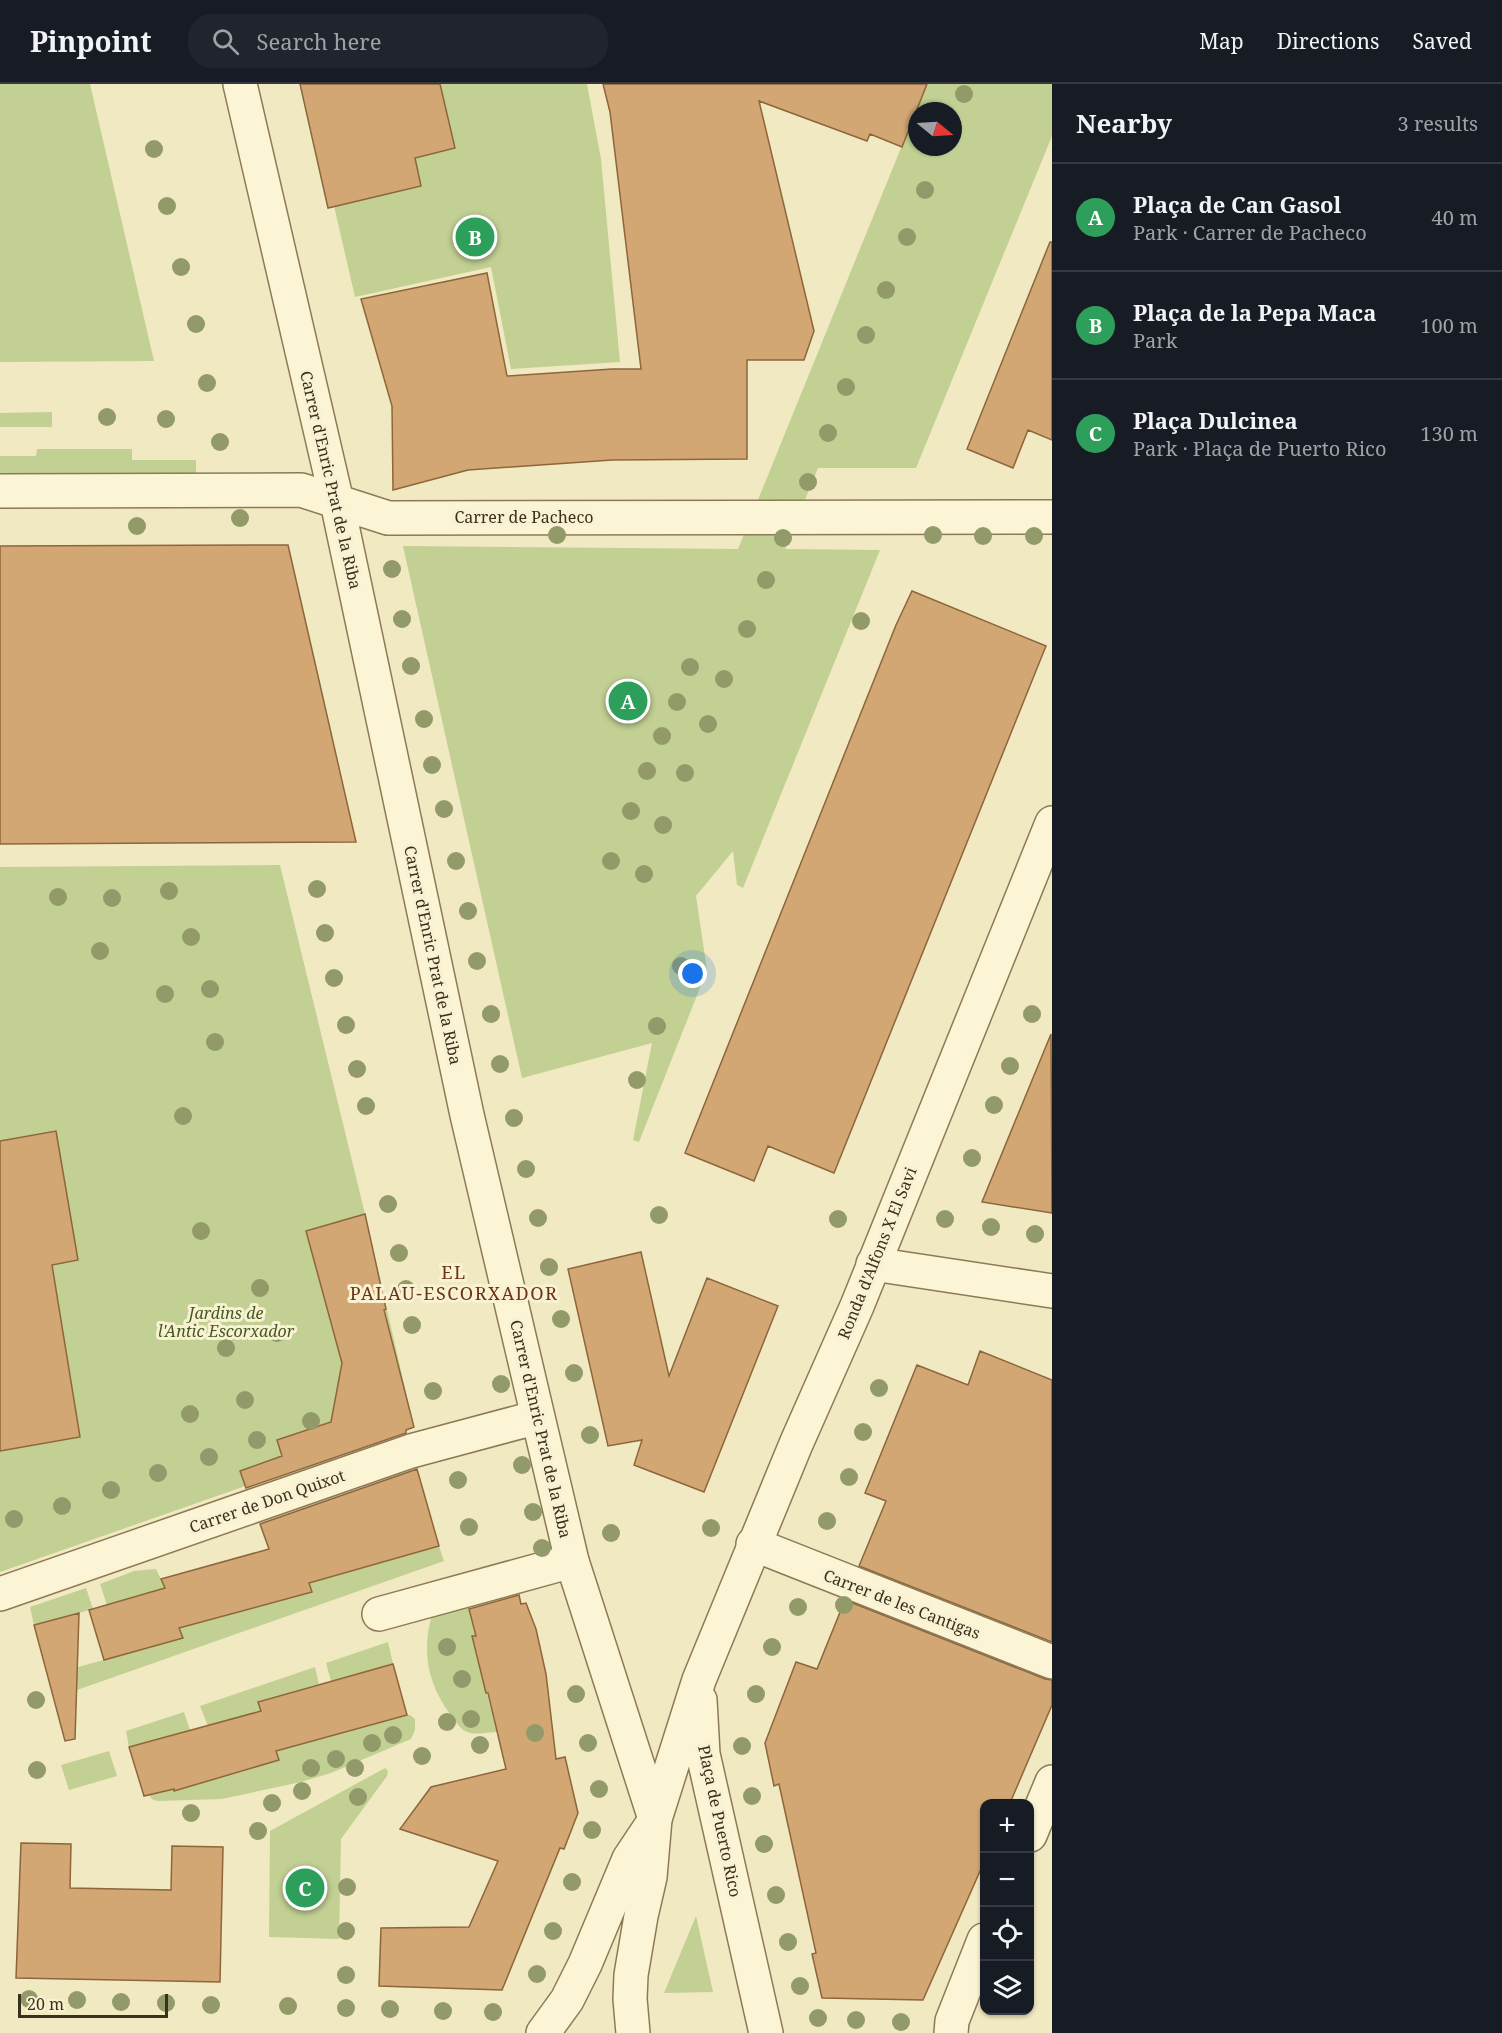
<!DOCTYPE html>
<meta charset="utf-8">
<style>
:root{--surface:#171b24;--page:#20242c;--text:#f1f3f6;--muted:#9ea1a6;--line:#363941;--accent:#cd9c97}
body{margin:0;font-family:"Noto Serif",serif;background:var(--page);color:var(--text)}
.controls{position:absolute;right:18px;bottom:18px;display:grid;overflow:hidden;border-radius:12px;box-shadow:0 2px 4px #0004}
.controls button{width:54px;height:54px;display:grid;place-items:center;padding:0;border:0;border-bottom:2px solid var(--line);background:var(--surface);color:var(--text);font:30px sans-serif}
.compass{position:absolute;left:908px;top:18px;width:54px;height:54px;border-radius:50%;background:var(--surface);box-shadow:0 2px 4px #0004;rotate:108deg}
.scale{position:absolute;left:18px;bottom:15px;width:150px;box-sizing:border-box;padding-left:6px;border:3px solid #3b2f1d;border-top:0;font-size:16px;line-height:21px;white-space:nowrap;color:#3b2f1d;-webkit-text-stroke:4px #f8f2d2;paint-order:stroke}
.you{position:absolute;left:693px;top:890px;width:21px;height:21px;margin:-15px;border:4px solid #fff;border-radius:50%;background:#1a73e8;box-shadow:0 0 0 9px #1a73e833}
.badge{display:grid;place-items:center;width:39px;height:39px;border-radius:50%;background:var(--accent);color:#fff;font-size:20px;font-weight:700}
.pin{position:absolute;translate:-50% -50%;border:3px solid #fff;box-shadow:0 2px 6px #0006}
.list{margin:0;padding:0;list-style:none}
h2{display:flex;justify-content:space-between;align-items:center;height:78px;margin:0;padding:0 24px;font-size:26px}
h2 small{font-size:20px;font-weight:400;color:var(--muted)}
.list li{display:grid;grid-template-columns:39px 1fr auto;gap:18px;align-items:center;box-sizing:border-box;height:108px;padding:0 24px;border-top:2px solid var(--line)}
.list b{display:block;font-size:22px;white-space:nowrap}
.list p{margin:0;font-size:20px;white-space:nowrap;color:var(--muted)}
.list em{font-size:20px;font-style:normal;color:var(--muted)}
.icon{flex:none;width:33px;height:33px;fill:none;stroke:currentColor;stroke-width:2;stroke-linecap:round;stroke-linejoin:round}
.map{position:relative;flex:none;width:1052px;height:1949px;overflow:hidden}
header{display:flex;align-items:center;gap:36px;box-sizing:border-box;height:84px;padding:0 30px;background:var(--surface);border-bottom:2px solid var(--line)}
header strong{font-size:28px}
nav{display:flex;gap:33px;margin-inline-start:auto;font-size:21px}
.search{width:420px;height:54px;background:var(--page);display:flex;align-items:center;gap:15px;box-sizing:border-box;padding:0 21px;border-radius:24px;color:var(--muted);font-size:22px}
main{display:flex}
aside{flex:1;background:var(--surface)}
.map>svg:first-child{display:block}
</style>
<header>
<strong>Pinpoint</strong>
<div class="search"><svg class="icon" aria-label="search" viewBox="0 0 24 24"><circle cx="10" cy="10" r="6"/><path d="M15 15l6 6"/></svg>Search here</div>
<nav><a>Map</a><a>Directions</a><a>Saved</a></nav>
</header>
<main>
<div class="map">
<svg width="1052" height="1949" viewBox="0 0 1052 1949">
<rect width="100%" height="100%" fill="#f1e9c1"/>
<path fill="#c2d094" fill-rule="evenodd" d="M 0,0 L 90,0 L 154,277 L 0,278 Z
M 440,0 L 587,0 L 601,75 L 620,278 L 511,285 L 491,183 L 355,213 L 334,122 L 421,102 L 415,74 L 455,64 Z
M 927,0 L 1052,0 L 1052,52 L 916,384 L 818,384 L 785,465 L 880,466 L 743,804 L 737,801 L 733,767 L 696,812 L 707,886 L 639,1058 L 633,1056 L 652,959 L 522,994 L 403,462 L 738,465 ZM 917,27 L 953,27 L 953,63 L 917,63 Z
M 52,328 L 52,343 L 0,343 L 0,329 Z
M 37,365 L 132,365 L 132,376 L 196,376 L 196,391 L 0,391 L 0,372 L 36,372 Z
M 280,781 L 365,1130 L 414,1343 L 0,1488 L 0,1191 L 78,1176 L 56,1048 L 0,1057 L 0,783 Z
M 439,1462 L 444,1477 L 77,1606 L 71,1585 L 183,1554 L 179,1544 L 312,1508 L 309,1499 Z
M 156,1485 L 165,1504 L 107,1521 L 100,1500 L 134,1487 Z
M 86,1504 L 93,1525 L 34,1541 L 30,1523 Z
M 466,1512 L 476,1552 L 472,1553 L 497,1648 C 488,1648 474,1652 465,1647 C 459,1644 454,1635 450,1630 C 427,1599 421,1565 433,1528 Z
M 388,1558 L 393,1580 L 331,1597 L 326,1579 Z
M 315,1583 L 319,1600 L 259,1617 L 261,1627 L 208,1642 L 200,1622 Z
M 184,1628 L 190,1646 L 129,1663 L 126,1647 Z
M 407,1631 L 410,1631 L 415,1635 L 415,1646 L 411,1655 L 331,1689 L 301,1698 L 222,1715 L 157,1717 L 152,1715 L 149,1711 L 279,1676 L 276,1666 Z
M 109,1667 L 117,1692 L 69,1706 L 61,1681 Z
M 385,1684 L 388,1687 L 387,1692 L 341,1755 L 339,1855 L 269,1853 L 270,1747 Z
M 696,1832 L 713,1908 L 664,1909 Z"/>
<path fill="#d2a774" stroke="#8d663b" stroke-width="1.5" d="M 300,0 L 440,0 L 455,64 L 415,74 L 421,102 L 328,124 Z
M 603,0 L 927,0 L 902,63 L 870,50 L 867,57 L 759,17 L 814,247 L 804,276 L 747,276 L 747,375 L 612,376 L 468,386 L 393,406 L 392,322 L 361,215 L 487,189 L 507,292 L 612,285 L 641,285 L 610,28 Z
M 1050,158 L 1052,158 L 1052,356 L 1028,346 L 1013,384 L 967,365 Z
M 288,461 L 356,758 L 0,760 L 0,462 Z
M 912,507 L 1046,562 L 834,1089 L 768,1062 L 754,1097 L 685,1069 L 896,541 Z
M 1051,950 L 1052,1129 L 982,1118 Z
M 56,1047 L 78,1176 L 52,1181 L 80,1353 L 0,1367 L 0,1057 Z
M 365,1130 L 386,1225 L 384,1226 L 414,1343 L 406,1346 L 406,1349 L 246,1404 L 240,1387 L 282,1372 L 277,1356 L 331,1338 L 342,1279 L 306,1147 Z
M 641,1168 L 669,1292 L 707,1194 L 778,1222 L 704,1408 L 634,1381 L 642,1356 L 608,1362 L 568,1185 Z
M 980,1267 L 1052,1296 L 1052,1558 L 859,1482 L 886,1417 L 865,1409 L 917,1281 L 968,1301 Z
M 417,1385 L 439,1462 L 309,1499 L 312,1508 L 179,1544 L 183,1554 L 104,1576 L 89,1526 L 165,1504 L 161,1495 L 269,1465 L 260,1440 Z
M 519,1511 L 521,1520 L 526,1519 L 536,1545 L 546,1590 L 556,1675 L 565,1673 L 578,1729 L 564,1765 L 560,1764 L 502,1906 L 379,1902 L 381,1844 L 469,1843 L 498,1777 L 400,1745 L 431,1703 L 506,1685 L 488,1609 L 486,1609 L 472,1552 L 476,1552 L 469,1525 Z
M 845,1516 L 1045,1595 L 1052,1596 L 1052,1621 L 1010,1719 L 984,1719 L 984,1778 L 923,1916 L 822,1914 L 812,1870 L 816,1869 L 779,1700 L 774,1702 L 765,1659 L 796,1578 L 817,1585 Z
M 79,1529 L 75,1655 L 65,1657 L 34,1541 Z
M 393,1580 L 407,1631 L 276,1667 L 279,1676 L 174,1707 L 174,1705 L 144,1712 L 129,1663 L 261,1627 L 258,1618 Z
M 21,1759 L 71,1760 L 70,1804 L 120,1805 L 171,1806 L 172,1762 L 223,1763 L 220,1898 L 16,1894 Z"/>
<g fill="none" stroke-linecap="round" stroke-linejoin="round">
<defs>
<path id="pedestrian" d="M 379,1530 L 572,1477"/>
<path id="minor" d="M 240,0 L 337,418 L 467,1031 L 538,1333 L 572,1477 L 655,1735
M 0,407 L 301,406 L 388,434 L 1052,433
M 873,1180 L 1052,1207
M 753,1460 L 1052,1578
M 0,1510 L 411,1367 L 538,1333
M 1030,1751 L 1052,1698
M 951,1949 L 952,1937 L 984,1856"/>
<path id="tertiary" d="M 700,1616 L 703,1670 L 766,1949
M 543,1949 L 567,1916 L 585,1880 L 629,1775 L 651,1742
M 633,1949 L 630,1915 L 631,1891 L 641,1832 L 650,1793 L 655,1735 L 699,1596 L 796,1360 L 857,1222 L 1052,739"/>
</defs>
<use href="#pedestrian" stroke="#8c7a57" stroke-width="36"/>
<use href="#minor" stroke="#8c7a57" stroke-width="36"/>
<use href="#tertiary" stroke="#8c7a57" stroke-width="36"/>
<use href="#pedestrian" stroke="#fbf4d5" stroke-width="33"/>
<use href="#minor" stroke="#fbf4d5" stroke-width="33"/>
<use href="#tertiary" stroke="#fbf4d5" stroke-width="33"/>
</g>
<g fill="#929a6a">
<circle cx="964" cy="10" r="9"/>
<circle cx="154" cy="65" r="9"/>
<circle cx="925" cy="106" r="9"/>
<circle cx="167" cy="122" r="9"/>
<circle cx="907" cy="153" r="9"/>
<circle cx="181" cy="183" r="9"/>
<circle cx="886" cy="206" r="9"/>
<circle cx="196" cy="240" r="9"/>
<circle cx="866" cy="251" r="9"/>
<circle cx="207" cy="299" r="9"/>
<circle cx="846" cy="303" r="9"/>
<circle cx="107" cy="333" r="9"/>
<circle cx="166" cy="335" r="9"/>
<circle cx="828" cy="349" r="9"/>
<circle cx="220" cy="358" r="9"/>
<circle cx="808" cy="398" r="9"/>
<circle cx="240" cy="434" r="9"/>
<circle cx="137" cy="442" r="9"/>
<circle cx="557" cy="451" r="9"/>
<circle cx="933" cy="451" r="9"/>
<circle cx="983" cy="452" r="9"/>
<circle cx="1034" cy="452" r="9"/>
<circle cx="783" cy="454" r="9"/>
<circle cx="392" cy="485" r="9"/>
<circle cx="766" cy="496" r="9"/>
<circle cx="402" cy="535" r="9"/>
<circle cx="861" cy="537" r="9"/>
<circle cx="747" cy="545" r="9"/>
<circle cx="411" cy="582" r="9"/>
<circle cx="690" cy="583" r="9"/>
<circle cx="724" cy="595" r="9"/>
<circle cx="677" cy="618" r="9"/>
<circle cx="424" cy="635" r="9"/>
<circle cx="708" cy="640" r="9"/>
<circle cx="662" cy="652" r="9"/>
<circle cx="432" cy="681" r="9"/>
<circle cx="647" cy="687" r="9"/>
<circle cx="685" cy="689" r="9"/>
<circle cx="444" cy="725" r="9"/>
<circle cx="631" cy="727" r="9"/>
<circle cx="663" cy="741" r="9"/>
<circle cx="456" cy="777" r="9"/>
<circle cx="611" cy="777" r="9"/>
<circle cx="644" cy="790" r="9"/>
<circle cx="317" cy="805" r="9"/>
<circle cx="169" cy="807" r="9"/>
<circle cx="58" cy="813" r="9"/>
<circle cx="112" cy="814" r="9"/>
<circle cx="468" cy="827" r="9"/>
<circle cx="325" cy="849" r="9"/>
<circle cx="191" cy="853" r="9"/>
<circle cx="100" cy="867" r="9"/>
<circle cx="477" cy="877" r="9"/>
<circle cx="681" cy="882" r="9"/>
<circle cx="334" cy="894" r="9"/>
<circle cx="210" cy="905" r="9"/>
<circle cx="165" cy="910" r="9"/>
<circle cx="491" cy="930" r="9"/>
<circle cx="1032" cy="930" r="9"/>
<circle cx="346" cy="941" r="9"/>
<circle cx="657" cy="942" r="9"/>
<circle cx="215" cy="958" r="9"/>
<circle cx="500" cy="980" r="9"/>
<circle cx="1010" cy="982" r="9"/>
<circle cx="357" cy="985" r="9"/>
<circle cx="637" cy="996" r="9"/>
<circle cx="994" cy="1021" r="9"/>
<circle cx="366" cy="1022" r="9"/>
<circle cx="183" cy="1032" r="9"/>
<circle cx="514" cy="1034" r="9"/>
<circle cx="972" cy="1074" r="9"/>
<circle cx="526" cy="1085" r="9"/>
<circle cx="388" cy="1120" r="9"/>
<circle cx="659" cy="1131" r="9"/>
<circle cx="538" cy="1134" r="9"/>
<circle cx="838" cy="1135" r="9"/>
<circle cx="945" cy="1135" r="9"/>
<circle cx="991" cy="1143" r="9"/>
<circle cx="201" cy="1147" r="9"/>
<circle cx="1035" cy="1150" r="9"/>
<circle cx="399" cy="1169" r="9"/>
<circle cx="549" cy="1183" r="9"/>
<circle cx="260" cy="1204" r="9"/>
<circle cx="406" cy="1205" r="9"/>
<circle cx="561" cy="1235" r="9"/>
<circle cx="412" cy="1241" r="9"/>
<circle cx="277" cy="1249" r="9"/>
<circle cx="226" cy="1264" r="9"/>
<circle cx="574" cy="1289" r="9"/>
<circle cx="501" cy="1300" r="9"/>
<circle cx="879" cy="1304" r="9"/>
<circle cx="433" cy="1307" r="9"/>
<circle cx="245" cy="1316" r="9"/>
<circle cx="190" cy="1330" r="9"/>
<circle cx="311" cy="1337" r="9"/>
<circle cx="863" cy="1348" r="9"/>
<circle cx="590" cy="1351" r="9"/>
<circle cx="257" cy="1356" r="9"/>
<circle cx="209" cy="1373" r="9"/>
<circle cx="522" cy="1381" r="9"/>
<circle cx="158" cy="1389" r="9"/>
<circle cx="849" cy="1393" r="9"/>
<circle cx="458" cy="1396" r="9"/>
<circle cx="111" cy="1406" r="9"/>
<circle cx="62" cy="1422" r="9"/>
<circle cx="533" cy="1428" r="9"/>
<circle cx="14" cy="1435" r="9"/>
<circle cx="827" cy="1437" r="9"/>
<circle cx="469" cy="1443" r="9"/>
<circle cx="711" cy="1444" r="9"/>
<circle cx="611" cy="1449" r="9"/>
<circle cx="542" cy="1464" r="9"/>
<circle cx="844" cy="1521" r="9"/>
<circle cx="798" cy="1523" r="9"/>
<circle cx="447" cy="1563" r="9"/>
<circle cx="772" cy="1563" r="9"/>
<circle cx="462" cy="1595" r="9"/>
<circle cx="576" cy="1610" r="9"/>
<circle cx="756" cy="1610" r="9"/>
<circle cx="36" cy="1616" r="9"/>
<circle cx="471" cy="1635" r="9"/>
<circle cx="447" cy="1638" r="9"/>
<circle cx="535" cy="1649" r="9"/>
<circle cx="393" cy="1651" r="9"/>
<circle cx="372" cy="1659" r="9"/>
<circle cx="588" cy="1659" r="9"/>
<circle cx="480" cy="1661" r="9"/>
<circle cx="742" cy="1662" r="9"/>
<circle cx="422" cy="1672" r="9"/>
<circle cx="336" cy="1675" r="9"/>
<circle cx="311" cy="1684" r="9"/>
<circle cx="355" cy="1684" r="9"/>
<circle cx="37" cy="1686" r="9"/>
<circle cx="599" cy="1705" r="9"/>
<circle cx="302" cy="1707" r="9"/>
<circle cx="752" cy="1712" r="9"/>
<circle cx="358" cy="1713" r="9"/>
<circle cx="272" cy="1719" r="9"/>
<circle cx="191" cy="1729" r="9"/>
<circle cx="592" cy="1746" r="9"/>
<circle cx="258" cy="1747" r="9"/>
<circle cx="764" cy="1760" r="9"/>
<circle cx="572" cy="1798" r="9"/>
<circle cx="347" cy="1803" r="9"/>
<circle cx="776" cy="1811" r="9"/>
<circle cx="346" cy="1847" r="9"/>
<circle cx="553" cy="1847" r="9"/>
<circle cx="788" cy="1858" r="9"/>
<circle cx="537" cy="1890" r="9"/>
<circle cx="346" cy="1891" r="9"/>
<circle cx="800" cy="1902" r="9"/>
<circle cx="29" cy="1915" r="9"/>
<circle cx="77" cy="1916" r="9"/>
<circle cx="121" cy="1918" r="9"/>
<circle cx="166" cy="1919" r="9"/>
<circle cx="211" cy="1921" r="9"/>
<circle cx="288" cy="1922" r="9"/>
<circle cx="346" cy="1924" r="9"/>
<circle cx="390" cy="1925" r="9"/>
<circle cx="443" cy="1927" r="9"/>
<circle cx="493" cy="1928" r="9"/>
<circle cx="818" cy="1934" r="9"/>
<circle cx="856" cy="1936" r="9"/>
<circle cx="901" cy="1938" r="9"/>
</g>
<g text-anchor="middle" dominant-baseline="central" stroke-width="6" stroke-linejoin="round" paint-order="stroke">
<g font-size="16" fill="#3b2f1d" stroke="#f8f2d2">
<text transform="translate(331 396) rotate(77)">Carrer d'Enric Prat de la Riba</text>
<text x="524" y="433">Carrer de Pacheco</text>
<text transform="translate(433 871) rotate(78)">Carrer d'Enric Prat de la Riba</text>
<text transform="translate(877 1169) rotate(-68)">Ronda d'Alfons X El Savi</text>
<text transform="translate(541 1345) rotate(77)">Carrer d'Enric Prat de la Riba</text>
<text transform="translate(267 1417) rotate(-19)">Carrer de Don Quixot</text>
<text transform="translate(902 1520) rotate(21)">Carrer de les Cantigas</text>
<text transform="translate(720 1737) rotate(78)">Plaça de Puerto Rico</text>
</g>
<g font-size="16" font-style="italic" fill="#445922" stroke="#f8f2d2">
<text x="226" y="1229">Jardins de<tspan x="226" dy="18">l'Antic Escorxador</tspan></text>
</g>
<g font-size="18" letter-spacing="1.5" fill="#6b3419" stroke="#f8f2d2">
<text x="454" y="1188">EL<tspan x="454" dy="21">PALAU-ESCORXADOR</tspan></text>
</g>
</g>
</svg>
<div class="controls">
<button>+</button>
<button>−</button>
<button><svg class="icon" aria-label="locate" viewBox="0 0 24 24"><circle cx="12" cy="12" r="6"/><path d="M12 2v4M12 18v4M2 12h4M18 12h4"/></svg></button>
<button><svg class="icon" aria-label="layers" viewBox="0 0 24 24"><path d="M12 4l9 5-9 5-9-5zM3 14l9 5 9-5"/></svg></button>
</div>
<svg class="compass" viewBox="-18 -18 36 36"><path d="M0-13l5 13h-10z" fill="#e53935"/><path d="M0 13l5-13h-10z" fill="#9ea1a6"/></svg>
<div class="scale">20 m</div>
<div class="you"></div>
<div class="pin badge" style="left:628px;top:617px;background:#2e9e5b">A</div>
<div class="pin badge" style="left:475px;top:153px;background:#2e9e5b">B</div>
<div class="pin badge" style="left:305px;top:1804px;background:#2e9e5b">C</div>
</div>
<aside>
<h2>Nearby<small>3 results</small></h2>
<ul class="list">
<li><span class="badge" style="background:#2e9e5b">A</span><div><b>Plaça de Can Gasol</b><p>Park · Carrer de Pacheco</p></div><em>40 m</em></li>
<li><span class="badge" style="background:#2e9e5b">B</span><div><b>Plaça de la Pepa Maca</b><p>Park</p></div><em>100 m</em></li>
<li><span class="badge" style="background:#2e9e5b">C</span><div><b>Plaça Dulcinea</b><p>Park · Plaça de Puerto Rico</p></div><em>130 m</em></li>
</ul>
</aside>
</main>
